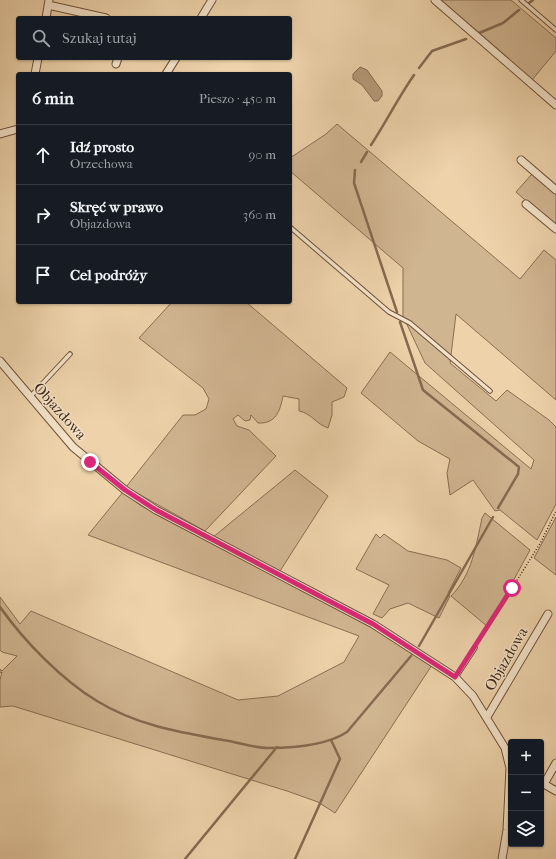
<!DOCTYPE html>
<html lang="pl">
<meta charset="utf-8">
<style>
:root{--surface:#171b24;--page:#242831;--text:#f1f3f6;--muted:#9ea1a6;--line:#363941}
body{margin:0;font-family:"IM FELL French Canon",serif;background:var(--page);color:var(--text)}
.controls{position:absolute;right:12px;bottom:12px;display:grid;overflow:hidden;border-radius:4px;box-shadow:0 1px 3px #0004}
.controls button{width:36px;height:36px;display:grid;place-items:center;padding:0;border:0;border-bottom:1px solid var(--line);background:var(--surface);color:var(--text);font:20px sans-serif}
.stop{position:absolute;width:12px;height:12px;margin:-9px;border:3px solid #db2777;border-radius:50%;background:#fff}
.stop.end{background:#db2777;border-color:#fff;box-shadow:0 1px 4px #0008}
.list{margin:0;padding:0;list-style:none}
h2{display:flex;justify-content:space-between;align-items:center;height:52px;margin:0;padding:0 16px;font-size:17px}
h2 small{font-size:13px;font-weight:400;color:var(--muted)}
.list li{display:grid;grid-template-columns:26px 1fr auto;gap:12px;align-items:center;box-sizing:border-box;height:60px;padding:0 16px;border-top:1px solid var(--line)}
.list b{display:block;font-size:15px;white-space:nowrap}
.list p{margin:0;font-size:13px;white-space:nowrap;color:var(--muted)}
.list em{font-size:13px;font-style:normal;color:var(--muted)}
.icon{flex:none;width:22px;height:22px;fill:none;stroke:currentColor;stroke-width:2;stroke-linecap:round;stroke-linejoin:round}
.map{position:relative;flex:none;width:556px;height:859px;overflow:hidden}
.search{position:absolute;background:var(--surface);box-shadow:0 1px 3px #0004;left:16px;top:16px;width:276px;height:44px;display:flex;align-items:center;gap:10px;box-sizing:border-box;padding:0 14px;border-radius:4px;color:var(--muted);font-size:15px}
.panel{position:absolute;background:var(--surface);box-shadow:0 1px 3px #0004;left:16px;top:72px;width:276px;height:232px;border-radius:4px}
.map>svg:first-child{display:block}
</style>
<div class="map">
<svg width="556" height="859" viewBox="0 0 556 859">
<rect width="100%" height="100%" fill="#edd2aa"/>
<filter id="stains"><feTurbulence type="fractalNoise" baseFrequency=".005" numOctaves="4"/><feColorMatrix values="0 0 0 0 .2 0 0 0 0 .09 0 0 0 0 .02 0 0 0 .5 -.17"/></filter>
<radialGradient id="worn" r=".72"><stop offset=".6" stop-color="#630" stop-opacity="0"/><stop offset="1" stop-color="#630" stop-opacity=".3"/></radialGradient>
<path fill="#d0b591" stroke="#896e53" d="M 440,0 L 511,0 L 556,38 L 556,51 L 532,80 Z
M 337,124 L 520,279 L 544,250 L 556,260 L 556,400 L 456,314 L 450,363 L 496,401 L 507,390 L 549,420 L 556,427 L 556,504 L 537,540 L 500,510 L 495,511 L 473,480 L 450,495 L 447,473 L 450,459 L 418,441 L 361,393 L 390,352 L 531,469 L 534,460 L 425,363 L 403,316 L 403,268 L 290,171 L 290,158 L 326,134 Z
M 532,174 L 556,195 L 556,227 L 516,192 Z
M 172,302 L 246,302 L 347,388 L 344,397 L 332,402 L 332,415 L 328,428 C 316,424 311,413 299,411 L 299,399 L 283,396 C 280,411 276,424 258,423 L 251,415 L 250,420 L 245,421 L 238,415 L 233,419 L 237,426 L 249,430 L 276,456 L 205,531 L 126,487 L 183,415 L 195,415 L 206,409 L 209,399 L 203,388 L 139,338 Z
M 295,470 L 328,496 L 280,571 L 212,538 Z
M 123,492 L 140,505 L 366,623 L 410,650 L 411,654 L 434,662 L 335,813 L 318,802 L 287,791 L 13,706 L 0,707 L 0,680 L 2,672 L 0,673 L 0,669 L 2,671 L 17,656 L 2,652 L 0,650 L 0,597 L 20,624 L 31,611 L 238,700 L 278,696 L 344,662 L 359,636 L 88,535 Z
M 485,513 L 530,550 L 488,627 L 451,596 C 472,575 476,546 482,518 Z
M 556,517 L 556,575 L 534,558 Z
M 376,534 L 380,538 L 384,534 L 408,551 L 447,560 L 461,568 L 448,593 L 450,596 L 439,618 L 408,603 L 390,609 L 382,618 L 373,614 L 389,585 L 356,569 Z"/>
<path fill="#b39877" stroke="#866a50" d="M 360,67 L 367,70 L 382,91 L 382,96 L 378,101 L 374,101 L 362,85 L 353,79 L 353,74 Z"/>
<g fill="none" stroke-linecap="round" stroke-linejoin="round">
<path stroke="#866a50" stroke-width="2.5" d="M 529,3 L 533,0
M 479,33 L 503,23 L 519,10
M 419,68 L 432,51 L 466,39
M 371,145 C 386,122 398,98 414,75
M 361,162 L 367,152
M 355,170 L 354,183 L 397,312
M 400,322 L 423,390 L 519,467 L 518,474 L 498,508
M 0,607 C 24,641 62,680 97,701 C 136,725 179,732 223,740 C 238,742 254,748 268,748 C 292,748 327,745 347,732 L 411,656
M 419,646 L 493,517
M 185,859 L 277,747
M 295,859 L 340,759 L 331,740"/>
<defs>
<path id="lane" d="M 521,0 L 556,30
M 290,227 L 389,312 L 410,323 L 490,391
M 30,397 L 70,354
M 456,677 L 475,648"/>
<path id="street" d="M 435,0 L 556,105
M 48,5 L 106,18
M 46,18 L 49,0
M 201,18 L 212,0
M 116,64 L 118,58
M 35,74 L 38,58
M 166,74 L 176,58
M 0,134 L 18,129
M 521,160 L 556,190
M 526,204 L 556,229
M 0,361 L 73,447 L 125,490 L 156,510 L 373,624 L 455,677 L 473,696 L 505,748 L 510,768 L 507,830 L 502,859
M 487,717 L 548,614
M 541,783 L 544,784 L 556,763
M 544,784 L 556,791"/>
</defs>
<use href="#lane" stroke="#6d513a" stroke-width="5.5"/>
<use href="#street" stroke="#6d513a" stroke-width="9"/>
<path stroke="#422615" stroke-width="1.5" stroke-dasharray="1 2" stroke-linecap="butt" d="M 477,644 L 541,542 L 556,511"/>
<use href="#lane" stroke="#f3e2c8" stroke-width="3.5"/>
<use href="#street" stroke="#f3e2c8" stroke-width="7"/>
</g>
<g fill="none" stroke-linecap="round" stroke-linejoin="round">
<path stroke="#db2777" stroke-width="5" d="M 90,462 L 125,490 L 156,510 L 373,624 L 455,677 L 512,588"/>
</g>
<g text-anchor="middle" dominant-baseline="central" stroke-width="3" stroke-linejoin="round" paint-order="stroke">
<g font-size="15" fill="#422615" stroke="#f3e2c8">
<text transform="translate(60 411) rotate(48)">Objazdowa</text>
<text transform="translate(506 659) rotate(-60)">Objazdowa</text>
</g>
</g>
<rect width="100%" height="100%" filter="url(#stains)"/>
<rect width="100%" height="100%" fill="url(#worn)"/>
</svg>
<div class="controls">
<button>+</button>
<button>−</button>
<button><svg class="icon" aria-label="layers" viewBox="0 0 24 24"><path d="M12 4l9 5-9 5-9-5zM3 14l9 5 9-5"/></svg></button>
</div>
<div class="stop" style="left:512px;top:588px"></div>
<div class="stop end" style="left:90px;top:462px"></div>
<div class="search"><svg class="icon" aria-label="search" viewBox="0 0 24 24"><circle cx="10" cy="10" r="6"/><path d="M15 15l6 6"/></svg>Szukaj tutaj</div>
<section class="panel">
<h2>6 min<small>Pieszo · 450 m</small></h2>
<ul class="list">
<li><svg class="icon" aria-label="ahead" viewBox="0 0 24 24"><path d="M12 20V5M6 11l6-6 6 6"/></svg><div><b>Idź prosto</b><p>Orzechowa</p></div><em>90 m</em></li>
<li><svg class="icon" aria-label="right" viewBox="0 0 24 24"><path d="M7 20v-9h11M14 6l5 5-5 5"/></svg><div><b>Skręć w prawo</b><p>Objazdowa</p></div><em>360 m</em></li>
<li><svg class="icon" aria-label="arrive" viewBox="0 0 24 24"><path d="M6 21V4h12l-3 4 3 4H6"/></svg><div><b>Cel podróży</b></div></li>
</ul>
</section>
</div>
